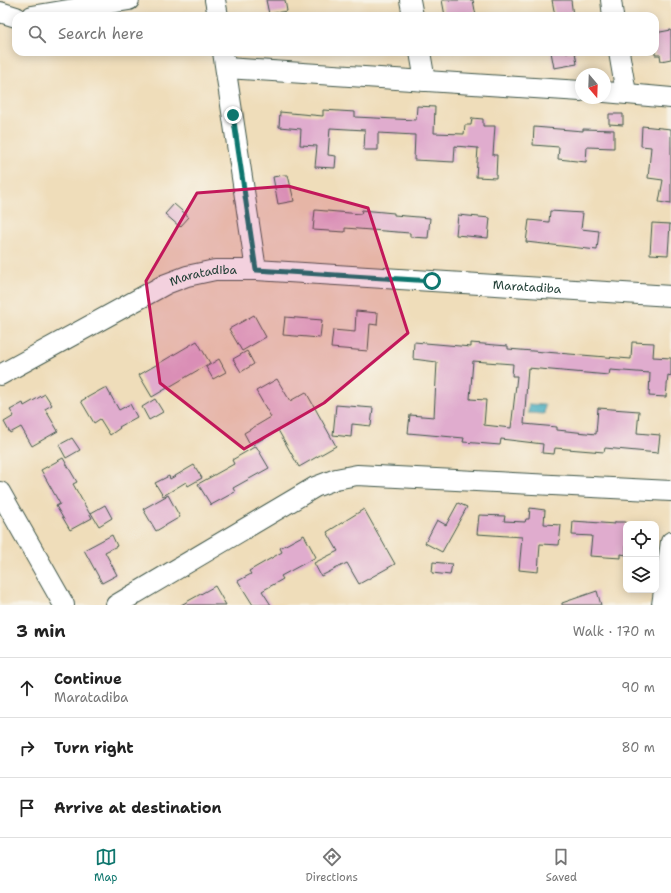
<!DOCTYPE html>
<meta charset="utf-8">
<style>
:root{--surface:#fff;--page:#f6f6f6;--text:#222;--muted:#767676;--line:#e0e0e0;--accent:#0f766e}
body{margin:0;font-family:"Shantell Sans",sans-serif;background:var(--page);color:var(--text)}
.controls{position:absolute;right:12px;bottom:12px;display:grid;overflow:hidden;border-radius:8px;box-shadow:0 2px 10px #0003}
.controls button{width:36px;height:36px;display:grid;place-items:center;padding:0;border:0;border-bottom:1px solid var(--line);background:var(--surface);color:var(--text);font:20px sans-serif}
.compass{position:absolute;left:575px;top:68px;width:36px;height:36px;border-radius:50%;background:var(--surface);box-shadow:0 2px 10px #0003;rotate:161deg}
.stop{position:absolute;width:12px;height:12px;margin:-9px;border:3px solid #0f766e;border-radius:50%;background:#fff}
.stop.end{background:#0f766e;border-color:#fff;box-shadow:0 1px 4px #0008}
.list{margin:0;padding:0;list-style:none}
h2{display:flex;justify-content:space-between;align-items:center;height:52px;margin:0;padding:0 16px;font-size:17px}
h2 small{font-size:13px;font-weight:400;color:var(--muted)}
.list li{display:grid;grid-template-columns:26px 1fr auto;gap:12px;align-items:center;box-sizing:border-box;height:60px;padding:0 16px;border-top:1px solid var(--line)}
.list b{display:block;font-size:15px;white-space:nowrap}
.list p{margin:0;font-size:13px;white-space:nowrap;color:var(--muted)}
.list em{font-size:13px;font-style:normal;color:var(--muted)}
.icon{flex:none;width:22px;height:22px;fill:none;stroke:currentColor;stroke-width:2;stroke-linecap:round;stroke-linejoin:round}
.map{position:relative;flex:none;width:671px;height:605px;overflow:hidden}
.search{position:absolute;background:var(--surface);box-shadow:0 2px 10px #0003;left:12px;right:12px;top:12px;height:44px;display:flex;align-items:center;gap:10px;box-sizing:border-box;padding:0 14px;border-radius:12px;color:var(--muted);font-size:15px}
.sheet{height:232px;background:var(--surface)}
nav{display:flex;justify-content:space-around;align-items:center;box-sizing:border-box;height:56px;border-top:1px solid var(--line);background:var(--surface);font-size:11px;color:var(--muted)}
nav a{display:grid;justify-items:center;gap:2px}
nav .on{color:var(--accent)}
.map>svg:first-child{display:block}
</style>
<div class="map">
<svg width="671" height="605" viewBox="0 0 671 605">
<rect width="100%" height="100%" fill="#f7f3e8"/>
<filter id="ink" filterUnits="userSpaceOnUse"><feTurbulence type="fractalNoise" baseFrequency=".025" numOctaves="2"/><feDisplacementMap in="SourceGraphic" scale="8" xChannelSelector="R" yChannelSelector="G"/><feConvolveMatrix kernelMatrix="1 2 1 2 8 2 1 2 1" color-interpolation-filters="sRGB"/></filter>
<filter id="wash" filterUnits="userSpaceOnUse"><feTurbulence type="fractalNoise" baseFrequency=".012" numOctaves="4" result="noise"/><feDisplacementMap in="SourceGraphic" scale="16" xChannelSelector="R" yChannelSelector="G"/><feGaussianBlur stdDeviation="0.9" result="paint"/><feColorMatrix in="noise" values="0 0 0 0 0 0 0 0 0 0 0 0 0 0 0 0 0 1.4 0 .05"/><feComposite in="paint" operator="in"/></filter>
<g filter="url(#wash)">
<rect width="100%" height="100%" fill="#efddba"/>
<path fill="#3ea9bd" stroke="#2e7378" d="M 529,404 L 545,405 L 544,414 L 528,413 Z"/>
<g id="blocks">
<path fill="#e0acce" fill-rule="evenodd" d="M 266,0 L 285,0 L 287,11 L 269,14 Z
M 442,0 L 473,0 L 476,16 L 445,16 Z
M 552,0 L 571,0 L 573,16 L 555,16 Z
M 671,30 L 671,59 L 661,61 L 660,55 L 655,55 L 655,33 Z
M 551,52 L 575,52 L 577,64 L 554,68 Z
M 417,106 L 435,107 L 434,133 L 464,134 L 465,125 L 471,125 L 472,118 L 483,119 L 483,126 L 495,126 L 493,155 L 497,155 L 496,178 L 476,177 L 478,148 L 455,146 L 454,162 L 414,160 L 415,135 L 378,133 L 378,150 L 364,150 L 365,130 L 330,128 L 328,155 L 336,156 L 335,168 L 315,167 L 317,146 L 300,145 L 301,129 L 279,127 L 280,112 L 323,116 L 323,110 L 355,112 L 355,117 L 416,120 Z
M 609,114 L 623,114 L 623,125 L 609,124 Z
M 642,126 L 671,129 L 671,204 L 659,202 L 663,180 L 648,178 L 651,147 L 641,146 Z
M 534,127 L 583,131 L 583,129 L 614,130 L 614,148 L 587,147 L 586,162 L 558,159 L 559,147 L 533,145 Z
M 284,175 L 288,175 L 294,201 L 278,204 L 273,177 Z
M 174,204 L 189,217 L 180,227 L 165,214 Z
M 315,210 L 361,214 L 362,210 L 394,213 L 394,215 L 430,218 L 428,238 L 410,237 L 410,233 L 345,228 L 345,232 L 313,230 Z
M 550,211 L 583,213 L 581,229 L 599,231 L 597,250 L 526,242 L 529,220 L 549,222 Z
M 458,215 L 490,218 L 488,238 L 456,235 Z
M 652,223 L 670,224 L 668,255 L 650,254 Z
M 356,311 L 378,313 L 377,325 L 370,324 L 368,351 L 331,348 L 333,330 L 355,332 Z
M 254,315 L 266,337 L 242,351 L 229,329 Z
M 285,317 L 322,320 L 320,338 L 283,335 Z
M 197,341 L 210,363 L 152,397 L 139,375 Z
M 414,342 L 471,347 L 471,343 L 508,346 L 508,349 L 631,359 L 632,342 L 654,343 L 653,357 L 671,358 L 671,376 L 668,375 L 666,397 L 649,396 L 650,373 L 610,370 L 609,375 L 528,368 L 524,424 L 557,427 L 557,430 L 596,434 L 598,408 L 639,411 L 637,433 L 660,435 L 658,453 L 605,448 L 604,452 L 555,448 L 554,454 L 542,453 L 543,444 L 501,439 L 500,445 L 463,442 L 464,438 L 408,433 L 410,415 L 434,417 L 437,362 L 413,359 ZM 473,361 L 513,364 L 512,376 L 517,376 L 511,428 L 484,425 L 486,400 L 470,399 Z
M 247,351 L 254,364 L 241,372 L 233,359 Z
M 219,359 L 226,372 L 213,379 L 206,367 Z
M 277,379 L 290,401 L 306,392 L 336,446 L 299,467 L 278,430 L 251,446 L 244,433 L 271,417 L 256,391 Z
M 106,387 L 119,410 L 130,404 L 137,417 L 119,427 L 120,428 L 110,435 L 100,419 L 94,423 L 81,401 Z
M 45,394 L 52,405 L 45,409 L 58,431 L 32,446 L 21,427 L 10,433 L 4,422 L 14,416 L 10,410 L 23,403 L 24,406 Z
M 155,399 L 163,412 L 149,420 L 142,407 Z
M 336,405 L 373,408 L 371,426 L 352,424 L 351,437 L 333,435 Z
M 72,438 L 80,450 L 66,458 L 59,445 Z
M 256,446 L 269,468 L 233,488 L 235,492 L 211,505 L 198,484 L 234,464 L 232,460 Z
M 63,458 L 77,482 L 73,484 L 92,518 L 70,530 L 56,506 L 60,504 L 41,470 Z
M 194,465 L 202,478 L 188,486 L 186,482 L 163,496 L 155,483 L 169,476 L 170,479 Z
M 168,495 L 180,517 L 156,531 L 143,509 Z
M 458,503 L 467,507 L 442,552 L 425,543 L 437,520 L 446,525 Z
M 105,505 L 112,518 L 99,526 L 91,513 Z
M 530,508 L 545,510 L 544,524 L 561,525 L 559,545 L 540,544 L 538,572 L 519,570 L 522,537 L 477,534 L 479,515 L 505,516 L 504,521 L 525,522 L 526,519 L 529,519 Z
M 364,509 L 395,564 L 359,584 L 347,563 L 321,576 L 314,563 L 338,551 L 327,532 Z
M 573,521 L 615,524 L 615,522 L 626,522 L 626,555 L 621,554 L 621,558 L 590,556 L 592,536 L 572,535 Z
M 112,535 L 117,546 L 105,552 L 117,575 L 102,583 L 84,550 Z
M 304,535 L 316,557 L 281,576 L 283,579 L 262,591 L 271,605 L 253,605 L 238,581 L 251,574 L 249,571 L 282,552 L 280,548 Z
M 433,562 L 452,564 L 450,575 L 432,573 Z
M 215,586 L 226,605 L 181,605 Z
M 597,591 L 601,605 L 562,605 L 562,603 Z"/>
</g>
</g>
<g filter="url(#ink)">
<use href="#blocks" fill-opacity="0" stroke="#3e5548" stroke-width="1"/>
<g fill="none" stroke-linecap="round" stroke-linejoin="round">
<defs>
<g id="minor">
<path d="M 215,0 L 218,16"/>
<path d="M 410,0 L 413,16"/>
<path d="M 611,0 L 613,16"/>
<path d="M 0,12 L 16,17"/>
<path d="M 32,16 L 129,0"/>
<path d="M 223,52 L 256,270"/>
<path d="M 420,52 L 425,81"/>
<path d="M 619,52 L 626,93"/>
<path d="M 226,68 L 581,91"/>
<path d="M 605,92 L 671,98"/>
<path id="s1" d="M 0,375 L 166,284 L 187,276 L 215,270 L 256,270 L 671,296"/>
<path d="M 0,492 L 64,605"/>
<path d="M 116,605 L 315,487 L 336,479 L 357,475 L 671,491"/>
<path d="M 662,605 L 671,542"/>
</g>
</defs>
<use href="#minor" stroke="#3e5548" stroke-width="22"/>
<use href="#minor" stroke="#fff" stroke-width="20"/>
</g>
</g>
<g fill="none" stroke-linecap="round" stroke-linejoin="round" filter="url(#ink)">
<path stroke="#0f766e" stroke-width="5" d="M 233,115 L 256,270 L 432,281"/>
</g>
<path fill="#c2185b" fill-opacity="0.2" stroke="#c2185b" stroke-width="3" stroke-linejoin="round" d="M 288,186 L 368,208 L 408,333 L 324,403 L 244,449 L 160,383 L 146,281 L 197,193 Z"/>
<g text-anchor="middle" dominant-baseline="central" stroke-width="3" stroke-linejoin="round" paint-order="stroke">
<g font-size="12" fill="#1f3d34" stroke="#f7f3e8">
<text stroke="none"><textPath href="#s1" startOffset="228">Maratadiba</textPath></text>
<text stroke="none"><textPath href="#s1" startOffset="553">Maratadiba</textPath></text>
</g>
</g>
</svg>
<div class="controls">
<button><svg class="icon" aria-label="locate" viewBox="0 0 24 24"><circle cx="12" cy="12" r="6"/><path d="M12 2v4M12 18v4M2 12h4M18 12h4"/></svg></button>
<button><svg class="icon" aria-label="layers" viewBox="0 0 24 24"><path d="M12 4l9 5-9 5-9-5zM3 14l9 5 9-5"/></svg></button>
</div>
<svg class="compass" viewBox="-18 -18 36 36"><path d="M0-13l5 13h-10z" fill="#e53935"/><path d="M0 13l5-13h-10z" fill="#767676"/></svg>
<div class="stop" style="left:432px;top:281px"></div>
<div class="stop end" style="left:233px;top:115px"></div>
<div class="search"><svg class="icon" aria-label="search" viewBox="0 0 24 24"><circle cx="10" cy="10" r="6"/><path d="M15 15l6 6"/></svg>Search here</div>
</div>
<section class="sheet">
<h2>3 min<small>Walk · 170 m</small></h2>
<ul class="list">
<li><svg class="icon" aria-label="ahead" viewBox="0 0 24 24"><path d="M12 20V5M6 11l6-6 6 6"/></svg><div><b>Continue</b><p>Maratadiba</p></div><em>90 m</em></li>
<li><svg class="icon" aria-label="right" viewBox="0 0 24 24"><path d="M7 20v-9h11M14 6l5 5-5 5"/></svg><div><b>Turn right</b></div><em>80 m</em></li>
<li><svg class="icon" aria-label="arrive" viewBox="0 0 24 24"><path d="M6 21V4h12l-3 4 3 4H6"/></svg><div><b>Arrive at destination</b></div></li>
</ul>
</section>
<nav>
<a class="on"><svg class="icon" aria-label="map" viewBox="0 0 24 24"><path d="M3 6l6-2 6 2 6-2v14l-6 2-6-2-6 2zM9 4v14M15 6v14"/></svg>Map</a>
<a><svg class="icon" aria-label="directions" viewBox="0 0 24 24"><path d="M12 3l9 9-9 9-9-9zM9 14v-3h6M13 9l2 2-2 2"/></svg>Directions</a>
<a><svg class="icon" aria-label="saved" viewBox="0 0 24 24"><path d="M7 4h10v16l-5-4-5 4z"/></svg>Saved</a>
</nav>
